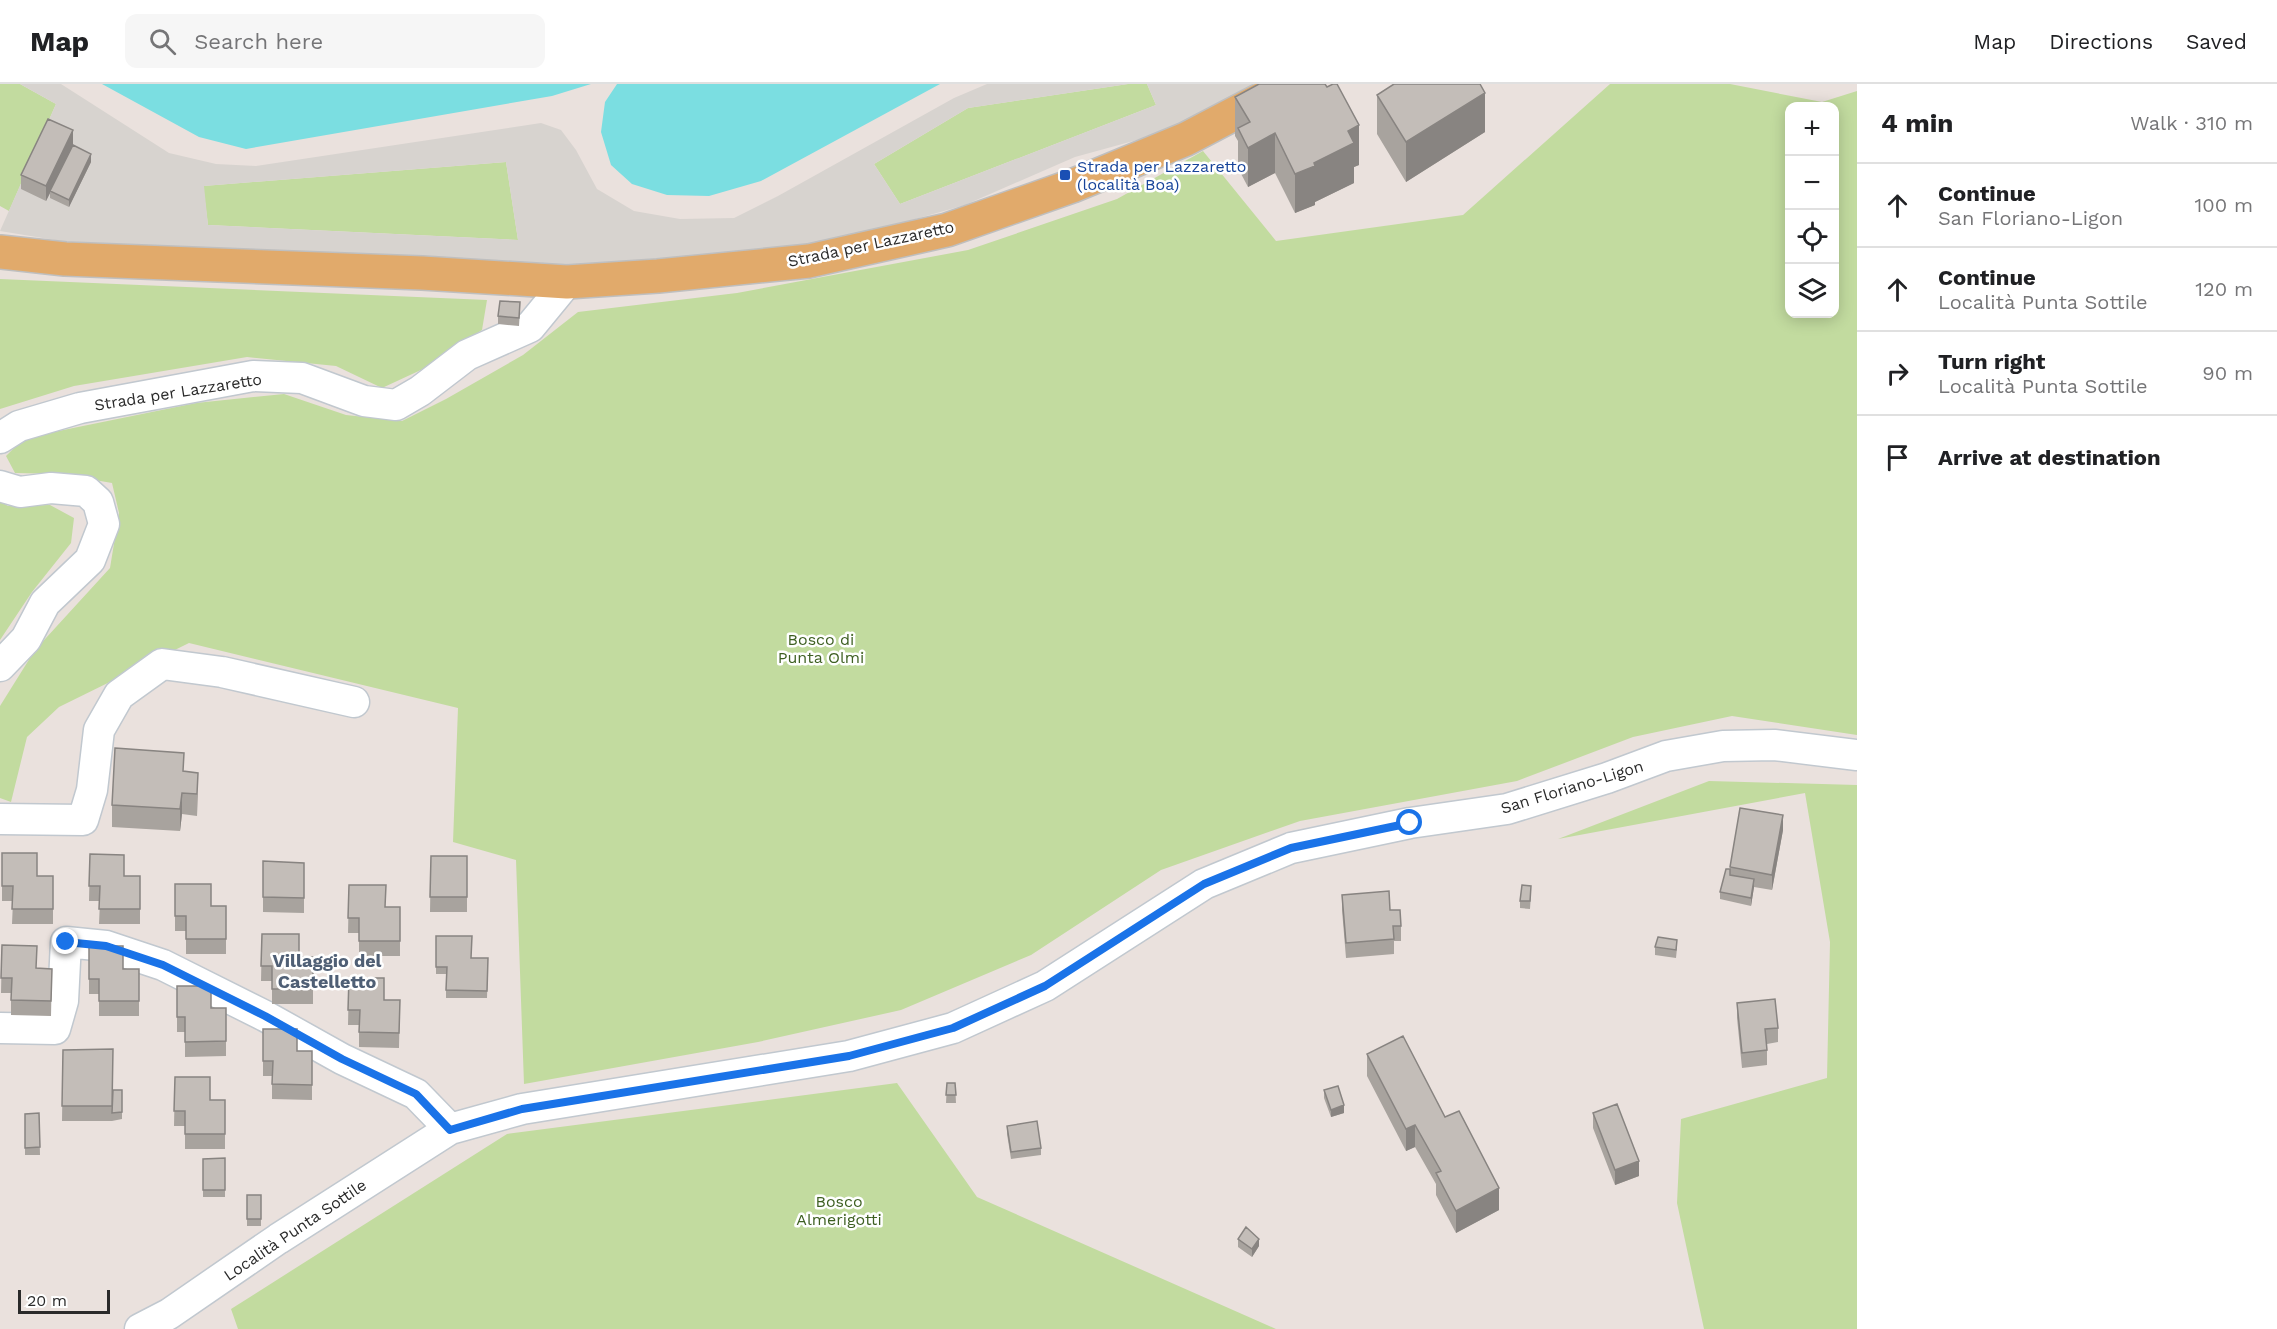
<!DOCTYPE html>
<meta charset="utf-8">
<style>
:root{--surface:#fff;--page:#f6f6f6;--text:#202124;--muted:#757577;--line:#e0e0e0}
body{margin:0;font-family:"Work Sans",sans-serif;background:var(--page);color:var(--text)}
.controls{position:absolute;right:18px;top:18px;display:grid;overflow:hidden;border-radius:12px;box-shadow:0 3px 15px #0003}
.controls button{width:54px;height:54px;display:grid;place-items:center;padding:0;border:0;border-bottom:2px solid var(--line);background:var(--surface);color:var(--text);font:30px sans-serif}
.scale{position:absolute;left:18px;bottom:15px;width:92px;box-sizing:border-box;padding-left:6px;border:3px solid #2a2a2a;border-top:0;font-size:16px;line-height:21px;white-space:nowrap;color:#2a2a2a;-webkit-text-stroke:4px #fff;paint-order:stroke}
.stop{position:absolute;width:18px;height:18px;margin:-14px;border:4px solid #1a73e8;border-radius:50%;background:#fff}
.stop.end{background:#1a73e8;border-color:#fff;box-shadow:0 2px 6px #0008}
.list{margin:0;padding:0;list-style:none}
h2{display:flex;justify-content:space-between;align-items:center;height:78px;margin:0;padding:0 24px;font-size:26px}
h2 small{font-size:20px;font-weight:400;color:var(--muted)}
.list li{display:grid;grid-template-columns:39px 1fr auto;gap:18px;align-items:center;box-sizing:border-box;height:84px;padding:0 24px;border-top:2px solid var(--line)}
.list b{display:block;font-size:22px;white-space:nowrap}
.list p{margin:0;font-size:20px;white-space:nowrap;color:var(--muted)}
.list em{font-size:20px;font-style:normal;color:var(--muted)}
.icon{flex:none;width:33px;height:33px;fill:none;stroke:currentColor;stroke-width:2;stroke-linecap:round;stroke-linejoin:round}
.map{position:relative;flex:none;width:1857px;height:1245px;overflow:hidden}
header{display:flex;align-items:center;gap:36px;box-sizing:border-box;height:84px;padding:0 30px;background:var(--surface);border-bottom:2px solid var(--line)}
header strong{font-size:28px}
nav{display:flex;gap:33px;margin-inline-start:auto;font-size:21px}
.search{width:420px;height:54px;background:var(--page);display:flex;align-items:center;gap:15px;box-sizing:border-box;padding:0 21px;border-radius:12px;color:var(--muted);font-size:22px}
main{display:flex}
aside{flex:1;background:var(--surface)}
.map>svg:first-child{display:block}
</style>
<header>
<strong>Map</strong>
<div class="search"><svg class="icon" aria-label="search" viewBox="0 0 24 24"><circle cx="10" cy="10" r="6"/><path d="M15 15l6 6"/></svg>Search here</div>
<nav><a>Map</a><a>Directions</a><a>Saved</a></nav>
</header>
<main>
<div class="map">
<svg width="1857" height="1245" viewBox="0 0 1857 1245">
<rect width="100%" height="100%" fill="#eae1dd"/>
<path fill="#c2db9f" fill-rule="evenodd" d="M 0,0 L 20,0 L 56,20 L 9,127 L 0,122 Z
M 1128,0 L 1147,0 L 1156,21 L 900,120 L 874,80 L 968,24 Z
M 1610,0 L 1730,0 L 1822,18 L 1857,7 L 1857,651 L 1732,632 L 1633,653 L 1517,697 L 1300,737 L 1161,786 L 1031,871 L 901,926 L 758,958 L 524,1000 L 516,776 L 453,758 L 458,624 L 189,559 L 59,623 L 27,653 L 11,718 L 0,714 L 0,622 L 35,566 L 110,484 L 119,429 L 112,399 L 60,390 L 15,389 L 6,372 L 24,354 L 196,319 L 284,310 L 346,331 L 402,337 L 446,315 L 523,271 L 578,228 L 737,209 L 968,166 L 1117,115 L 1203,67 L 1276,157 L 1463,131 ZM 1790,22 L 1834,22 L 1834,230 L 1790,230 Z
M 506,78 L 518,156 L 208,141 L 203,102 Z
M 0,195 L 487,216 L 482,246 L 423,285 L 382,304 L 336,282 L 247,273 L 74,302 L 0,325 Z
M 0,417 L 8,422 L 50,421 L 74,434 L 71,459 L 32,508 L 0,556 Z
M 1709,697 L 1857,701 L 1857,1245 L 1704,1245 L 1677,1119 L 1681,1035 L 1827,994 L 1830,858 L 1805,709 L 1558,755 Z
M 897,999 L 977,1113 L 1276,1245 L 238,1245 L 231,1225 L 507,1050 Z"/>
<path fill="#d7d3cf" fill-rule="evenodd" d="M 20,0 L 61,0 L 169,69 L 216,80 L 256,82 L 541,39 L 561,46 L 576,66 L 597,105 L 634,127 L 680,135 L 734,134 L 778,112 L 954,14 L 987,0 L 1128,0 L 968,24 L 874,80 L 900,120 L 1156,21 L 1147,0 L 1260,0 L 1177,45 L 1075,73 L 965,121 L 852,153 L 686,179 L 543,182 L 61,157 L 0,147 L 56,20 ZM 506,78 L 518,156 L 208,141 L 204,102 Z"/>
<path fill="#7bdee1" d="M 102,0 L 591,0 L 552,12 L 246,65 L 199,53 Z
M 617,0 L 940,0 L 761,97 L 709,112 L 667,111 L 632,100 L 611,81 L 601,48 L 605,18 Z"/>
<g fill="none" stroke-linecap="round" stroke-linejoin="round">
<defs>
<path id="minor" d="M 0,354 L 19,342 L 80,324 L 253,292 L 302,294 L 364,317 L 396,321 L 420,307 L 467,271 L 530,243 L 567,198
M 0,402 L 20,408 L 51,404 L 86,407 L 98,418 L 104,440 L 90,476 L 45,519 L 26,555 L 0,582
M 0,735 L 83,736 L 92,706 L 99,646 L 119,611 L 162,580 L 222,588 L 354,618
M 0,944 L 55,945 L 63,917 L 66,858 L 106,862 L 163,881 L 265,932 L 342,975 L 416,1010 L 450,1045
M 140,1245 L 169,1230 L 278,1155 L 450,1045 L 522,1025 L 849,972 L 953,944 L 1045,902 L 1204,800 L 1291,764 L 1410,739 L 1507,725 L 1607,694 L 1666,672 L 1723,662 L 1774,661 L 1857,671"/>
<path id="major" d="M 0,168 L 65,175 L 422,189 L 567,198 L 658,192 L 809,177 L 947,146 L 1072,102 L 1186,55 L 1291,0"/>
</defs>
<use href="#minor" stroke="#c1c8cf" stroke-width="33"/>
<use href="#major" stroke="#bfbfbf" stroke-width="36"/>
<use href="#minor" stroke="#fff" stroke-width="30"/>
<use href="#major" stroke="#e1aa6b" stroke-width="33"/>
</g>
<path fill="#a8a39e" d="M 1377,11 L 1485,48 L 1406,98 L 1377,50 Z
M 1235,13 L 1359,81 L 1354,83 L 1354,99 L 1315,118 L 1315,121 L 1295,129 L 1275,89 L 1248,103 L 1238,84 L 1238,57 L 1235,52 Z
M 73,61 L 91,78 L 69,123 L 50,114 L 50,109 L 46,117 L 21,105 L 21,91 Z
M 520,226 L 519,242 L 498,240 L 498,232 Z
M 184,687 L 198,711 L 197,732 L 182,730 L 180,747 L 112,743 L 112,721 Z
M 1740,724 L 1783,746 L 1772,806 L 1754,803 L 1751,822 L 1720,815 L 1720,808 L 1730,785 Z
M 2,769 L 37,792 L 53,792 L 53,840 L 12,840 L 13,817 L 2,817 Z
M 90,770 L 124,792 L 140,792 L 140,840 L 99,840 L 100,817 L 89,817 Z
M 431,772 L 467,772 L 467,828 L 430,828 Z
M 263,777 L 304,779 L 304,829 L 263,828 Z
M 175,800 L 211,822 L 226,822 L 226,870 L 186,870 L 186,847 L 175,847 Z
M 349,801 L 386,823 L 400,823 L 400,872 L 359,872 L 359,849 L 348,849 Z
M 1531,810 L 1530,825 L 1520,824 L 1520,817 Z
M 1342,811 L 1390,826 L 1401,842 L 1401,857 L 1394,857 L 1394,870 L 1346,874 L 1342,826 Z
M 262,850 L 299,873 L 313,873 L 313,920 L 272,920 L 272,897 L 261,897 Z
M 436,852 L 472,874 L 488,874 L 487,914 L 446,914 L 446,890 L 436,890 Z
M 2,861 L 37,884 L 52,885 L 51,932 L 11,931 L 11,909 L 1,909 Z
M 89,862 L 123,885 L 139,885 L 139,932 L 99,932 L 99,910 L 89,910 Z
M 1655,863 L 1677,864 L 1676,874 L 1655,871 Z
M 349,894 L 384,916 L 400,916 L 399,964 L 359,963 L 359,941 L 348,941 Z
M 177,902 L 211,924 L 226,924 L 226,972 L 185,973 L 185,948 L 177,948 Z
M 1737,919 L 1778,944 L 1778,958 L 1767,960 L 1767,981 L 1742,984 L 1737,934 Z
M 263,945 L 297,967 L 312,967 L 312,1016 L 272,1015 L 272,992 L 263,992 Z
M 63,966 L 113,1006 L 122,1006 L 122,1035 L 112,1037 L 62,1037 Z
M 1367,970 L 1445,1033 L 1499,1126 L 1456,1149 L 1436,1111 L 1436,1100 L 1415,1063 L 1406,1067 L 1367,992 Z
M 175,993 L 210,1016 L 225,1016 L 225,1065 L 185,1065 L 185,1042 L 174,1042 Z
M 947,999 L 955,999 L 956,1019 L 946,1019 Z
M 1324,1006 L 1344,1029 L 1331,1033 L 1324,1014 Z
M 39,1029 L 40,1071 L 25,1071 L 25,1030 Z
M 1593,1029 L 1639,1092 L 1615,1101 L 1593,1044 Z
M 1007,1042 L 1041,1064 L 1041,1071 L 1011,1075 L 1007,1050 Z
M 225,1074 L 225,1113 L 203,1113 L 203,1075 Z
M 247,1111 L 261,1111 L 261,1142 L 247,1142 Z
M 1238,1155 L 1259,1162 L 1252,1173 L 1238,1163 Z"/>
<path fill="#888481" d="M 1485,9 L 1485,48 L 1406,98 L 1406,58 Z
M 1359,41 L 1359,81 L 1354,83 L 1354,99 L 1315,118 L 1315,121 L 1295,129 L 1295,90 L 1314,79 L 1348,47 Z
M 73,46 L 73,61 L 50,107 L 50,109 L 46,117 L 46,102 Z
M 1275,49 L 1275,89 L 1248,103 L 1248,64 Z
M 91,70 L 91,78 L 69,123 L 69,116 Z
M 182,709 L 182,730 L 180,747 L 180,725 Z
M 1783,731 L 1783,746 L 1772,806 L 1772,791 Z
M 1754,795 L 1754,803 L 1751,822 L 1751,814 Z
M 1344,1021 L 1344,1029 L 1331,1033 L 1331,1026 Z
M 1415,1041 L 1415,1063 L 1406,1067 L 1406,1045 Z
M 1639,1077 L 1639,1092 L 1615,1101 L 1615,1086 Z
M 1499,1104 L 1499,1126 L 1456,1149 L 1456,1127 Z
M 1259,1155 L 1259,1162 L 1252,1173 L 1252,1165 Z"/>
<path fill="#c3bdb8" stroke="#888481" stroke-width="1.5" d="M 1259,0 L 1325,0 L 1327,3 L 1333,0 L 1337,0 L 1359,41 L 1348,47 L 1354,59 L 1314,79 L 1315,82 L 1295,90 L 1275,49 L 1248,64 L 1238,44 L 1250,38 L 1235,13 Z
M 1394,0 L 1480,0 L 1485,9 L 1406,58 L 1377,11 Z
M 48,35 L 73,46 L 46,102 L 21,91 Z
M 73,61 L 91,70 L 69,116 L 50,107 Z
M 500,217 L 520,218 L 519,234 L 498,232 Z
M 115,664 L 184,669 L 183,687 L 198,689 L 197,710 L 182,709 L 180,725 L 112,721 Z
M 1740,724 L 1783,731 L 1772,791 L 1730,783 Z
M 2,769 L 37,769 L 37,792 L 53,792 L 53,825 L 12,825 L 13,802 L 2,802 Z
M 90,770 L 124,771 L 124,792 L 140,792 L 140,825 L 99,825 L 100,802 L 89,802 Z
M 431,772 L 467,772 L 467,813 L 430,813 Z
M 263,777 L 304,779 L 304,814 L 263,813 Z
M 1726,785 L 1730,785 L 1730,791 L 1754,795 L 1751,814 L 1720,808 Z
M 175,800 L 211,800 L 211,822 L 226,822 L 226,855 L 186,855 L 186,832 L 175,832 Z
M 349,801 L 386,801 L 385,823 L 400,823 L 400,857 L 359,857 L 359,834 L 348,834 Z
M 1522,801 L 1531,802 L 1530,817 L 1520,817 Z
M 1389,807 L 1390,826 L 1400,826 L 1401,842 L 1393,842 L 1394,855 L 1346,859 L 1342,811 Z
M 262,850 L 299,850 L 299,873 L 313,873 L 313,905 L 272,905 L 272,882 L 261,882 Z
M 436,852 L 472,852 L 471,874 L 488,874 L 487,907 L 446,906 L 447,883 L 436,883 Z
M 1658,853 L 1677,856 L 1676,866 L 1655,863 Z
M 2,861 L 37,862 L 36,884 L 52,885 L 51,917 L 11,916 L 12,894 L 1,894 Z
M 89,862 L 123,862 L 123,885 L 139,885 L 139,917 L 99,917 L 99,895 L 89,895 Z
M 349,894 L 384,894 L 384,916 L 400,916 L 399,949 L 359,948 L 360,926 L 348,926 Z
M 177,902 L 211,902 L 211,924 L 226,924 L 226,957 L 185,958 L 185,933 L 177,933 Z
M 1775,915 L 1778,944 L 1765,945 L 1767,966 L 1742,969 L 1737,919 Z
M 263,945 L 297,945 L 297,967 L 312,967 L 312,1001 L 272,1000 L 273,977 L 263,977 Z
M 1403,952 L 1445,1033 L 1459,1027 L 1499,1104 L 1456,1127 L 1436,1089 L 1441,1087 L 1415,1041 L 1406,1045 L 1367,970 Z
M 113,965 L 112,1022 L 62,1022 L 63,966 Z
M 175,993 L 210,993 L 210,1016 L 225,1016 L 225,1050 L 185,1050 L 185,1027 L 174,1027 Z
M 947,999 L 955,999 L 956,1011 L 946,1011 Z
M 1338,1002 L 1344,1021 L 1331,1026 L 1324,1006 Z
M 113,1006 L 122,1006 L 122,1028 L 112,1029 Z
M 1617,1020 L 1639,1077 L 1615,1086 L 1593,1029 Z
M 39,1029 L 40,1063 L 25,1064 L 25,1030 Z
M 1037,1037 L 1041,1064 L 1011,1068 L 1007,1042 Z
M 225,1074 L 225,1106 L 203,1106 L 203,1075 Z
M 247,1111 L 261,1111 L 261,1135 L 247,1135 Z
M 1246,1143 L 1259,1155 L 1252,1165 L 1238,1155 Z"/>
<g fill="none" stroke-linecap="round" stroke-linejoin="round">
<path stroke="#1a73e8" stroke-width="8" d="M 66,858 L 106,862 L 163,881 L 265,932 L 342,975 L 416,1010 L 450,1046 L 522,1025 L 849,972 L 953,944 L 1045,902 L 1204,800 L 1291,764 L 1410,739"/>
</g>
<rect fill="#1a4fb4" stroke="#fff" stroke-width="2" x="1059" y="85" width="12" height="12" rx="3"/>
<g text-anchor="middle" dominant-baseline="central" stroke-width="5" stroke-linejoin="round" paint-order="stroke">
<g font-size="16" fill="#164399" stroke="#fff" text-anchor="start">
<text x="1077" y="82">Strada per Lazzaretto<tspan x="1077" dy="18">(località Boa)</tspan></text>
</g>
<g font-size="16" fill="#2a2a2a" stroke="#fff">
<text transform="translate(871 160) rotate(-12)">Strada per Lazzaretto</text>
<text transform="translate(178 308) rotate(-9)">Strada per Lazzaretto</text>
<text transform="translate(1572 703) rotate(-17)">San Floriano-Ligon</text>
<text transform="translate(295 1146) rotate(-34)">Località Punta Sottile</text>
</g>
<g font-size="16" fill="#3d5f21" stroke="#fff">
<text x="821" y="555">Bosco di<tspan x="821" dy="18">Punta Olmi</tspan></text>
<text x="839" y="1117">Bosco<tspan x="839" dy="18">Almerigotti</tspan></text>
</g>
<g font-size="18" font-weight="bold" fill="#4f5f75" stroke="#fff">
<text x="327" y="876">Villaggio del<tspan x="327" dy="21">Castelletto</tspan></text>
</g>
</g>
</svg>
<div class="controls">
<button>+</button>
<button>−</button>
<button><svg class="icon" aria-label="locate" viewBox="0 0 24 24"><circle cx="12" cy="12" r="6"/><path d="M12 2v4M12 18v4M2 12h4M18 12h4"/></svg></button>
<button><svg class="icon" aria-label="layers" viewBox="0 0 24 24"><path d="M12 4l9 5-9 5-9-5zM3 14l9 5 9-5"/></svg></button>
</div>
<div class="scale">20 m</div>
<div class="stop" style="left:1410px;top:739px"></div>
<div class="stop end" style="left:66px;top:858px"></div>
</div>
<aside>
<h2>4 min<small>Walk · 310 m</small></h2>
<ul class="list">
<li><svg class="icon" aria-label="ahead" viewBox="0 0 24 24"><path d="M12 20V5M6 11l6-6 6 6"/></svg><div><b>Continue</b><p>San Floriano-Ligon</p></div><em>100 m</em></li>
<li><svg class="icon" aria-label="ahead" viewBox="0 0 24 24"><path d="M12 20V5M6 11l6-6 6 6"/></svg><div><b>Continue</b><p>Località Punta Sottile</p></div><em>120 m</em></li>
<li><svg class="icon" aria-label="right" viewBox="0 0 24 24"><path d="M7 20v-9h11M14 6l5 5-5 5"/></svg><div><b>Turn right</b><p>Località Punta Sottile</p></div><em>90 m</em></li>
<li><svg class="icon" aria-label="arrive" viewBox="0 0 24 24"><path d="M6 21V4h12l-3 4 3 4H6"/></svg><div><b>Arrive at destination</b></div></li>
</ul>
</aside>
</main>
